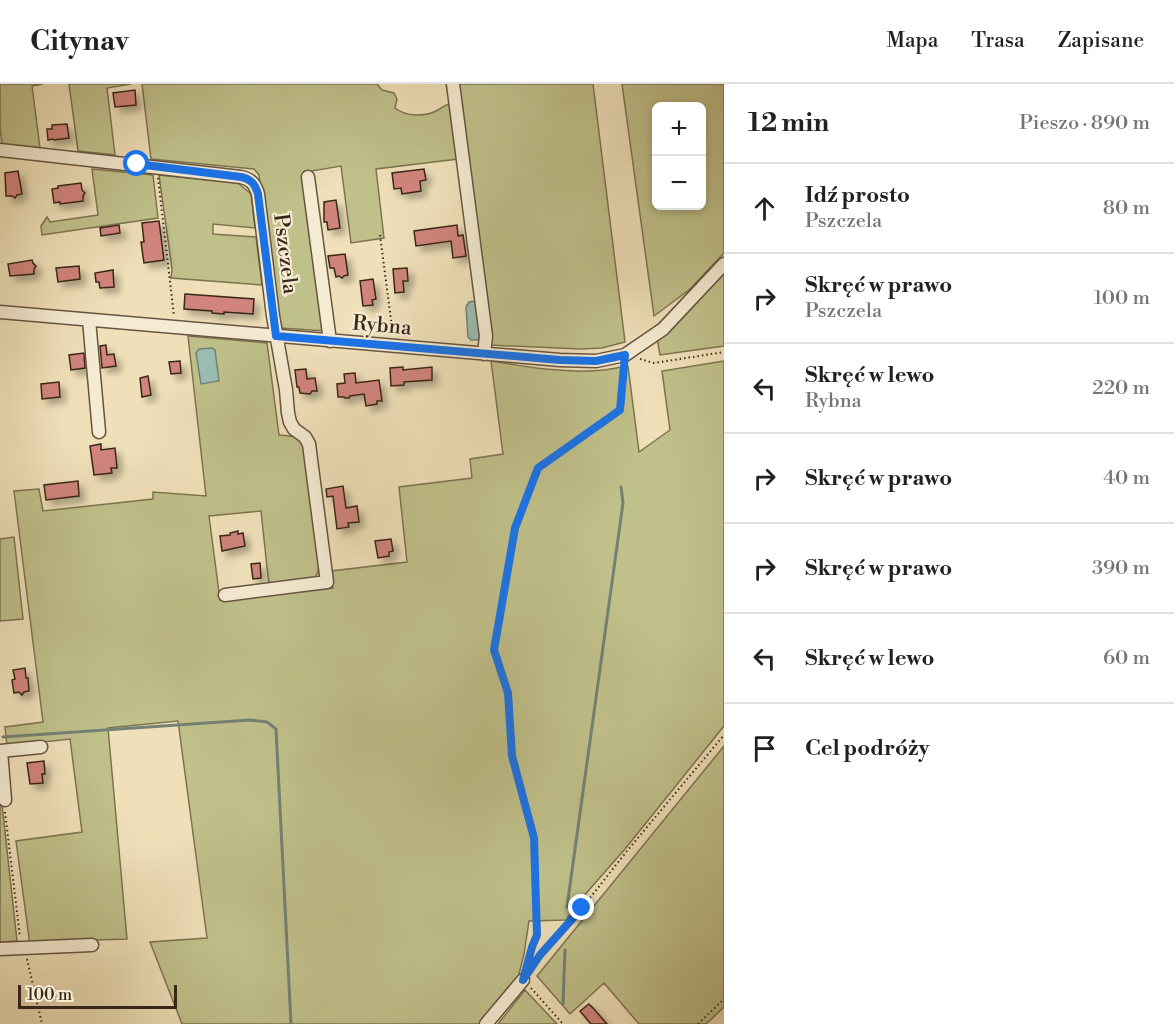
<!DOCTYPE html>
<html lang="pl">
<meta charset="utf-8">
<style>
:root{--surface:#fff;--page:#f6f6f6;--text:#202124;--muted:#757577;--line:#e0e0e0}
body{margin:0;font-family:"Libre Bodoni",serif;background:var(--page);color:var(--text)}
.controls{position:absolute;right:18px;top:18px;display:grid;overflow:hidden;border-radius:9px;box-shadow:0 3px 9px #0003}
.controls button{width:54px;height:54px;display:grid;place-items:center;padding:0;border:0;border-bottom:2px solid var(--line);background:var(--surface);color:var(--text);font:30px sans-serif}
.scale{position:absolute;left:18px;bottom:15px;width:159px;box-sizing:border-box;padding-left:6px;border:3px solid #392717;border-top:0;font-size:16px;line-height:21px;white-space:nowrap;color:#392717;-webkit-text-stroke:4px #f5ebd2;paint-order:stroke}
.stop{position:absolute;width:18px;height:18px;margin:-14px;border:4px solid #1a73e8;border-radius:50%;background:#fff}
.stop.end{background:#1a73e8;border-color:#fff;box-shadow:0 2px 6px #0008}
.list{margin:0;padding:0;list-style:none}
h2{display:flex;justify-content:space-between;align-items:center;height:78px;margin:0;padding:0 24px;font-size:26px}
h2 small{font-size:20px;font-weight:400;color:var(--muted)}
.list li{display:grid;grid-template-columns:39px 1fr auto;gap:18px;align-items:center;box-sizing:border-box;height:90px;padding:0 24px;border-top:2px solid var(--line)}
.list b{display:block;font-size:22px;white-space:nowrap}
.list p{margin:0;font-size:20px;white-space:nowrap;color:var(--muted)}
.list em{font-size:20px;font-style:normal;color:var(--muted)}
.icon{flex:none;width:33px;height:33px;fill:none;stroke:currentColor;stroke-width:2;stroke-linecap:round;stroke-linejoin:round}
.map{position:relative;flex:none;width:724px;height:940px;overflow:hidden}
header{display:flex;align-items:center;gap:36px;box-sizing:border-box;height:84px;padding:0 30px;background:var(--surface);border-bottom:2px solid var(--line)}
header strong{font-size:28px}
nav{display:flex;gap:33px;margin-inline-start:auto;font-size:21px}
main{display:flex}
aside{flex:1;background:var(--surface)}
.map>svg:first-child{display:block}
</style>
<header>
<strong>Citynav</strong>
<nav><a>Mapa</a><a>Trasa</a><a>Zapisane</a></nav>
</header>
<main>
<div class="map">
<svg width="724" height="940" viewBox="0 0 724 940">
<defs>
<filter id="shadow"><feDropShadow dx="5.5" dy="5.5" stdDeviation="3" flood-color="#0004"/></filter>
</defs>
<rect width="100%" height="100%" fill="#efe0b9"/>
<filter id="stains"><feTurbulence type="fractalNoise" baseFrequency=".00333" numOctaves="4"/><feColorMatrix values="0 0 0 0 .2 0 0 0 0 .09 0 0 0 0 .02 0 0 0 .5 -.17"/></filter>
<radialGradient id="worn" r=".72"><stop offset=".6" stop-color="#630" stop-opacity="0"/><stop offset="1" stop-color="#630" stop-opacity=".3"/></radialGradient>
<path fill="#c0c08a" stroke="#7c7450" stroke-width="1.5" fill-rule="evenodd" d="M 0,0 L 43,0 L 32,2 L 40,64 L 2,61 L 0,42 Z
M 69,0 L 131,0 L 107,4 L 115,71 L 78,67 Z
M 142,0 L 377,0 L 382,6 L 394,9 L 397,15 L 395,24 C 406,33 426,33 438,26 C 444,23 445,20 451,20 L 458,75 L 376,85 L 384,154 L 351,159 L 341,82 L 305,88 L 326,247 L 280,244 L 259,91 L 254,85 L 151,75 Z
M 458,0 L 593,0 L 625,258 L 602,264 L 580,265 L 490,261 Z
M 622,0 L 724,0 L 724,169 L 689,206 L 654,232 ZM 702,22 L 702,122 L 656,122 L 656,22 Z
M 92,85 L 153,91 L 158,134 L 42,151 L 41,142 L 47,133 L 50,138 L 98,131 Z
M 159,91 L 238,99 L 251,110 L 255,144 L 213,140 L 213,150 L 256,153 L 262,201 L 171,194 L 172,185 Z
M 724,189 L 724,262 L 660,271 L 657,254 L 683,233 Z
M 188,252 L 267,259 L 279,351 L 300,353 L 304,358 L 319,481 L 318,488 L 313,497 L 269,502 L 261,427 L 209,432 L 220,516 L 333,504 L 331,487 L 407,478 L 399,403 L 472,394 L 470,375 L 503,370 L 491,277 C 527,283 568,290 604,286 C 612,285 620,283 628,282 L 639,368 L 670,346 L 662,287 L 724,277 L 724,642 L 625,765 L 575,822 L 566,836 L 529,837 L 524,870 L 518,894 L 479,940 L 182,940 L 150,858 L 207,854 L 178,637 L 108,644 L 127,855 L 94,856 L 30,861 L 16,757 L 82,748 L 70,655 L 7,662 L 5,643 L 43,638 L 14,407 L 39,405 L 43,427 L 153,415 L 153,408 L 206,412 Z
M 14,453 L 23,535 L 0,537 L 0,455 Z
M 724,662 L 724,923 L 706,940 L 639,940 L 604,899 L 570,930 L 537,892 Z
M 0,702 L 17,857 L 0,858 Z
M 525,906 L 557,940 L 498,940 Z"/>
<path fill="#9abdb3" stroke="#738175" stroke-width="1.5" d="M 474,217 L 476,218 L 480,253 L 477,256 L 471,256 L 468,253 L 466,223 L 469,218 Z
M 212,264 L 215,266 L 219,297 L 201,300 L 196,269 L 199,265 Z"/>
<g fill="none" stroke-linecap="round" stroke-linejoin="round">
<path stroke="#738175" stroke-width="3" d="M 3,653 L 250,636 L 267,638 L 276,645 L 291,940
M 567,823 L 623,419 L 621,403
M 563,920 L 565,866"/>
</g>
<path fill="#d1847c" stroke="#392717" stroke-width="1.5" filter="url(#shadow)" d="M 135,6 L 136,21 L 115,23 L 113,9 Z
M 67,40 L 69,54 L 54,56 L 53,55 L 48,56 L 47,45 L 52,45 L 52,41 Z
M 424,85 L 426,96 L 420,97 L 421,107 L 402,110 L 401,104 L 394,105 L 392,89 Z
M 18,87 L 22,110 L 17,111 L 15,114 L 12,112 L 6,112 L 5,89 Z
M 81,99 L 82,106 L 85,109 L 83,112 L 83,117 L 60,120 L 60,118 L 54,119 L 52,105 L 58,104 L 58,102 Z
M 336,116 L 340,144 L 328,146 L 327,138 L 324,138 L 324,118 Z
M 159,137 L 164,176 L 144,179 L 141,158 L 144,158 L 142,139 Z
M 119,141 L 120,149 L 101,152 L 100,144 Z
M 457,141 L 458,152 L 463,151 L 466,172 L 453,174 L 451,157 L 416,162 L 414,147 Z
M 345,170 L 348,191 L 344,192 L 342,194 L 339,192 L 336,193 L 334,184 L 330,184 L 328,172 Z
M 32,176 L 33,179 L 36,182 L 34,185 L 34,190 L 10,192 L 8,180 Z
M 79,182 L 80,195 L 58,198 L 56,184 Z
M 407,184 L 408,197 L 403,197 L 404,208 L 395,209 L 393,185 Z
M 113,186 L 114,203 L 100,204 L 99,198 L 96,198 L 95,189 Z
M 373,195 L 376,215 L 372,216 L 373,221 L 363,222 L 360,197 Z
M 185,210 L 254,215 L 253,230 L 224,228 L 224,230 L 212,229 L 212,227 L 184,225 Z
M 106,261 L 107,271 L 114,270 L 116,282 L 102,284 L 100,262 Z
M 84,269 L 85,284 L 71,286 L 69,271 Z
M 180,277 L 181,289 L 171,290 L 169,278 Z
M 403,283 L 403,286 L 432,283 L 432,296 L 404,298 L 404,301 L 391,302 L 390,284 Z
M 306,285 L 307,295 L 315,294 L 317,307 L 312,307 L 310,310 L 300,309 L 299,303 L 297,303 L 295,286 Z
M 355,289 L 356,299 L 379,296 L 382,317 L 377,317 L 377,320 L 366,322 L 364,310 L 350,312 L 349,314 L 345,314 L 344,313 L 338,313 L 337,300 L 345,299 L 344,290 Z
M 148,292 L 151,311 L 142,313 L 140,294 Z
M 59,298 L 60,313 L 42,315 L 41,300 Z
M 101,360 L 101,366 L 115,364 L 117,384 L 111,384 L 112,389 L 94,391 L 90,362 Z
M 78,397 L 79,412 L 46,416 L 44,401 Z
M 343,402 L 346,424 L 357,422 L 359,438 L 348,439 L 349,443 L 337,445 L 333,412 L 327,413 L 326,405 Z
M 238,447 L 238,450 L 243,449 L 245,462 L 222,467 L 220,452 L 230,451 L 230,449 Z
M 391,455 L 393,467 L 389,468 L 389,472 L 378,474 L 375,457 Z
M 260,479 L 261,494 L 253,495 L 251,480 Z
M 25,584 L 26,594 L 28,594 L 29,607 L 24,608 L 22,611 L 19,608 L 14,609 L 12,596 L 15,595 L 13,586 Z
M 44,677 L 45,690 L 42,690 L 43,699 L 30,700 L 27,679 Z
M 589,920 L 594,925 L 607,940 L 591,940 L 580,927 Z"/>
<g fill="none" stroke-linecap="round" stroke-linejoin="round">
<defs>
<path id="minor" d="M 453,0 L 486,252 L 484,270
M 0,66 L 241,93 C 251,95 255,100 258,110 L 273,232 L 286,306 L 288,329 L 290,338 L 294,345 L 305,353 L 309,360 L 327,498 L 225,511
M 308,93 L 330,257
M 0,228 L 560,276 L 596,277 L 625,271 L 663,245 L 724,180
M 89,236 L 99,348
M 0,667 L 41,663
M 1,667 L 5,716
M 0,865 L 92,861
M 486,940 L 523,896"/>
</defs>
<use href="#minor" stroke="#665540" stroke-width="15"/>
<path stroke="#392717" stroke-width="2" stroke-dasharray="1.5 3" stroke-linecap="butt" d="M 158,94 L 174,232
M 380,151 L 393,251
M 640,275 L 654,279 L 724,268
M 5,728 L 20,853
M 27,875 L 42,940
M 529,886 L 540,871 L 582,824 L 627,767 L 724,651
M 525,887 L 532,863 L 537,851 L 534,754 L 512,672 L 508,609 L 494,566 L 515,443 L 538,384 L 620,326 L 624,283
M 531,904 L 563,940
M 698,940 L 724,915"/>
<use href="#minor" stroke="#f5ebd2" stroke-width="12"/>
</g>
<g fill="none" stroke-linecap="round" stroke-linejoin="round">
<path stroke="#1a73e8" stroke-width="8" d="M 137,80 L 241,93 C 251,95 255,100 258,110 L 276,252 L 560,276 L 596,277 L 625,271 L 620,326 L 538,384 L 515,444 L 494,566 L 508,609 L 512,672 L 534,754 L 537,851 L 532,863 L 523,896 L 540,871 L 582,824"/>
</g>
<g text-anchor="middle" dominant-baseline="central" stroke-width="4.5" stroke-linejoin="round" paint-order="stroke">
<g font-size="21" fill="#392717" stroke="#f5ebd2">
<text transform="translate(285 170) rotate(83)">Pszczela</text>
<text transform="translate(382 242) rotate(5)">Rybna</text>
</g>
</g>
<rect width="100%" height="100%" filter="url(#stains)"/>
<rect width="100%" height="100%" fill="url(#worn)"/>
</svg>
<div class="controls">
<button>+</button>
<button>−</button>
</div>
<div class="scale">100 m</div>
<div class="stop" style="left:137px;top:80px"></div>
<div class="stop end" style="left:582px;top:824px"></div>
</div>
<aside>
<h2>12 min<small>Pieszo · 890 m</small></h2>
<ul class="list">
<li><svg class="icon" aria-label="ahead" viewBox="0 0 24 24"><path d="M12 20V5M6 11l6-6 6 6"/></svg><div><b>Idź prosto</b><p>Pszczela</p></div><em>80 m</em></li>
<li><svg class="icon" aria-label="right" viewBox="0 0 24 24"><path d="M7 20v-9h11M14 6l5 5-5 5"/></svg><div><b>Skręć w prawo</b><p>Pszczela</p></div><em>100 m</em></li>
<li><svg class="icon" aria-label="left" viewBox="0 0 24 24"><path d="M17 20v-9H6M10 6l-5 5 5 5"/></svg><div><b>Skręć w lewo</b><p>Rybna</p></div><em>220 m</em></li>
<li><svg class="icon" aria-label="right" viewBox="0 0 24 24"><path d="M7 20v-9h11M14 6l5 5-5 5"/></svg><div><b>Skręć w prawo</b></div><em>40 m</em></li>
<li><svg class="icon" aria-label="right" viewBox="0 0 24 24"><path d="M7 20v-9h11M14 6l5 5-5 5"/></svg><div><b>Skręć w prawo</b></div><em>390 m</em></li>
<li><svg class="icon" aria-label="left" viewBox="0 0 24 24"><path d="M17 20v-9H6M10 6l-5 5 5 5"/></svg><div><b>Skręć w lewo</b></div><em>60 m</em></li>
<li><svg class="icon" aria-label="arrive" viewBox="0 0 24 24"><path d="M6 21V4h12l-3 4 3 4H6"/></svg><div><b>Cel podróży</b></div></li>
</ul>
</aside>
</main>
